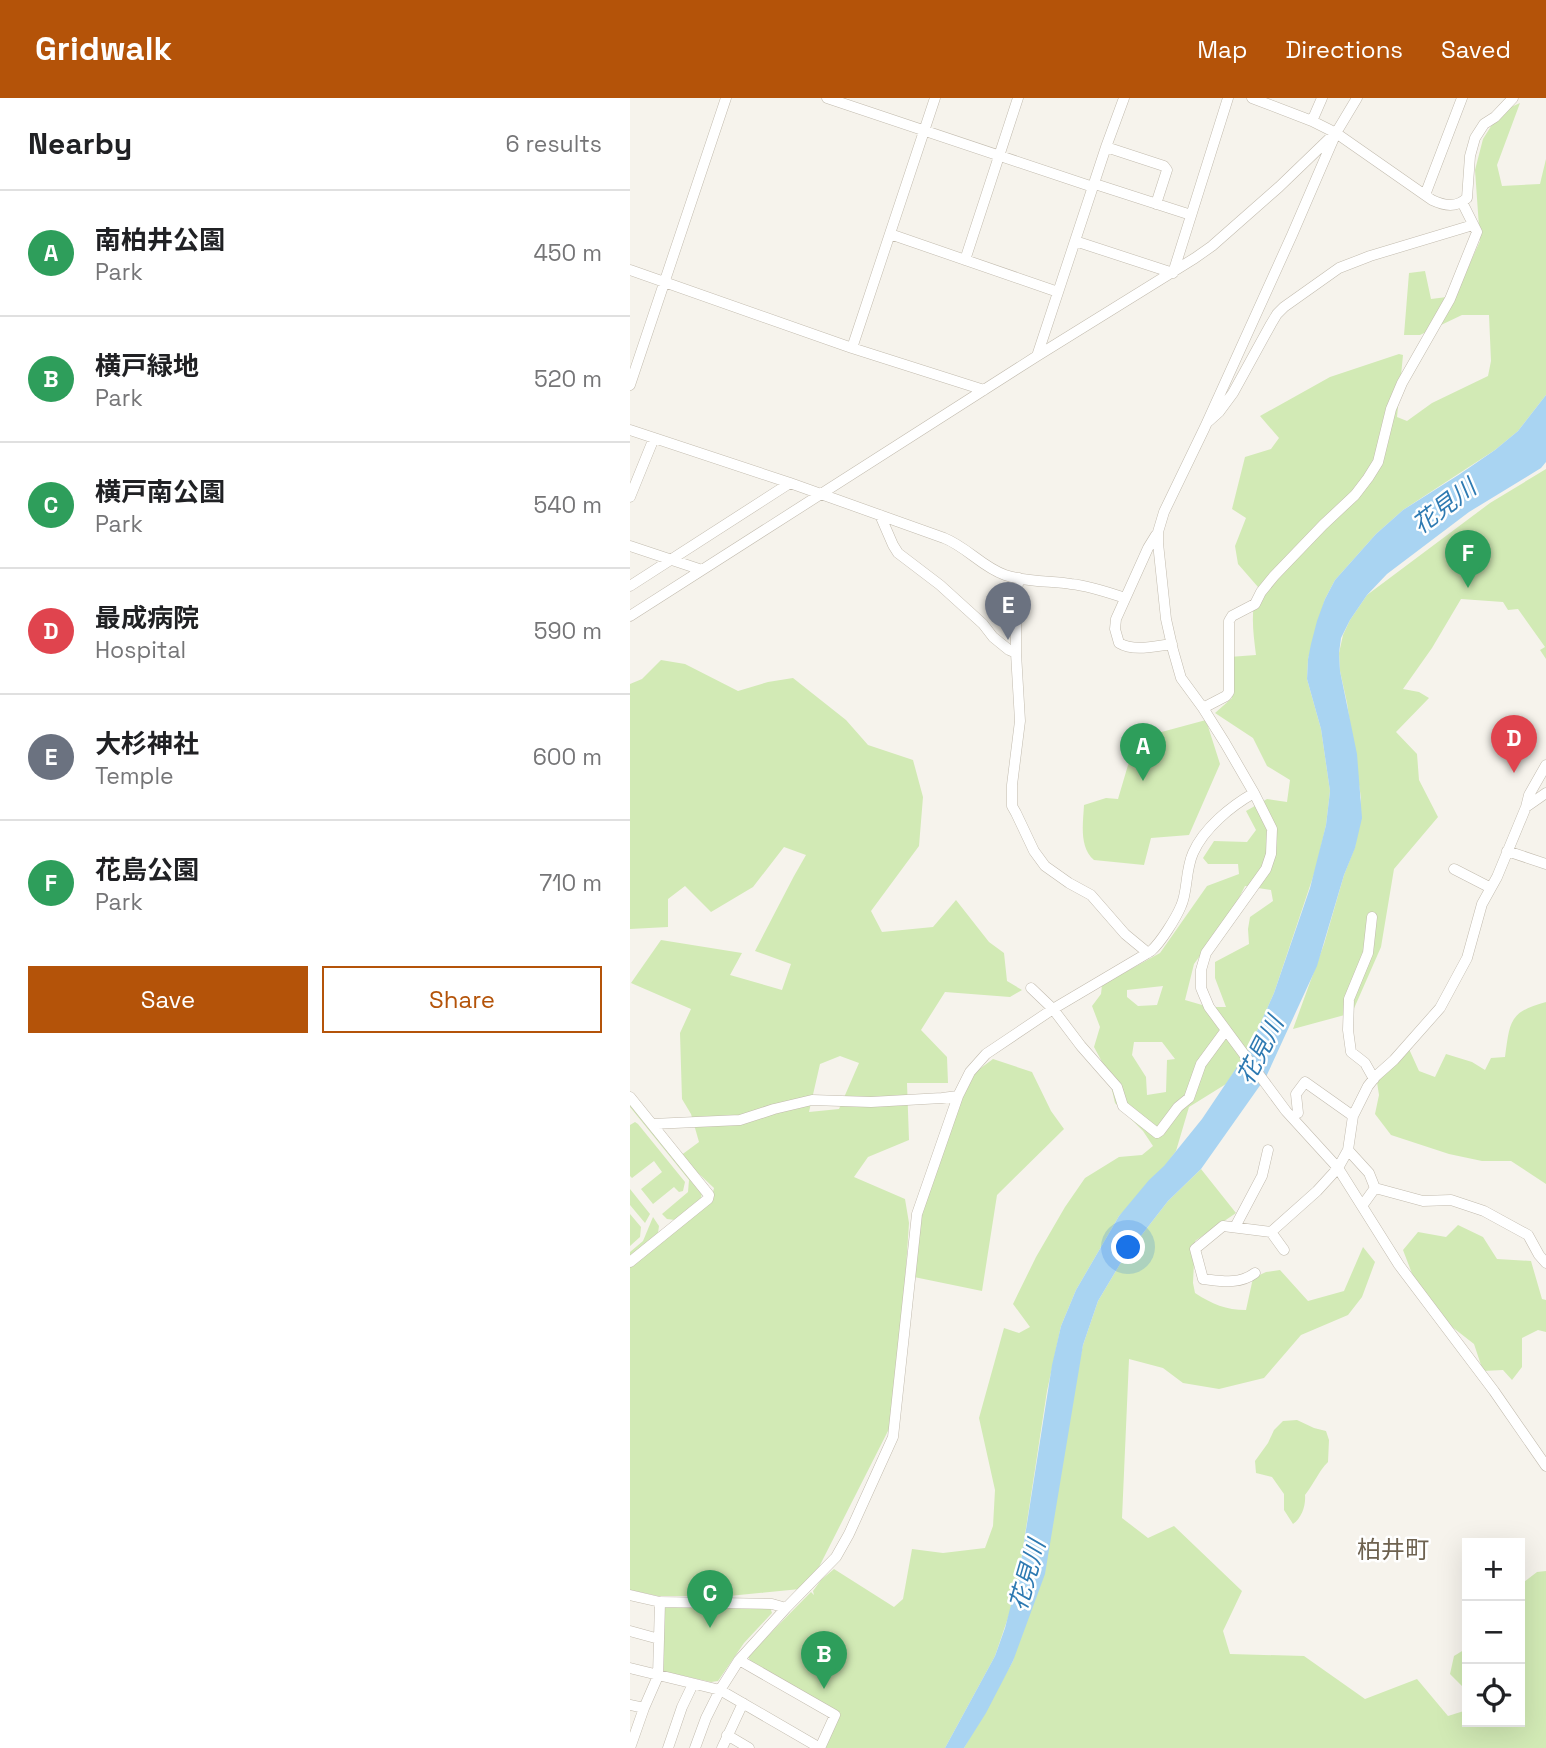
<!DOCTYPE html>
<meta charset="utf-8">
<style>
:root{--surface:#fff;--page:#f2f2f2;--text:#202124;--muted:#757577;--line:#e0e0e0;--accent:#b45309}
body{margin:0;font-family:"Space Grotesk","Noto Sans JP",sans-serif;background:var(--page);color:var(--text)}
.controls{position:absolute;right:21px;bottom:21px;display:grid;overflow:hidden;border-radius:0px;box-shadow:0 7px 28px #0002}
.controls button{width:63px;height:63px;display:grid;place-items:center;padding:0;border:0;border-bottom:2px solid var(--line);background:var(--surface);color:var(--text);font:35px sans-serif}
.you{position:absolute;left:499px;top:1150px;width:24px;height:24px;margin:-18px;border:5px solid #fff;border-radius:50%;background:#1a73e8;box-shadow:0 0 0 10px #1a73e833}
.badge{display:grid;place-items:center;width:46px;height:46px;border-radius:50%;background:var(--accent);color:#fff;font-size:23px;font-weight:700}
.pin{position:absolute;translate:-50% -58px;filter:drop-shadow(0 2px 4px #0008)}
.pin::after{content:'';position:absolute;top:37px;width:24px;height:21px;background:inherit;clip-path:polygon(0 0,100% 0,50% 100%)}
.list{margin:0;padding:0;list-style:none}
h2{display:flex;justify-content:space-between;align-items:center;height:91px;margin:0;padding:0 28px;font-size:30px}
h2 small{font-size:23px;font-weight:400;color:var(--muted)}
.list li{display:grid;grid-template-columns:46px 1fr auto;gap:21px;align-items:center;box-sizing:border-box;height:126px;padding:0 28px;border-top:2px solid var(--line)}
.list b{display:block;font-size:26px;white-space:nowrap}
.list p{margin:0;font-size:23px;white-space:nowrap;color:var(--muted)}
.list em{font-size:23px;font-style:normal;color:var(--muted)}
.actions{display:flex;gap:14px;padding:21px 28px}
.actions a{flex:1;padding:16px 0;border:2px solid var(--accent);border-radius:0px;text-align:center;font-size:24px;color:var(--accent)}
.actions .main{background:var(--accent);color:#fff}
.icon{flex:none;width:38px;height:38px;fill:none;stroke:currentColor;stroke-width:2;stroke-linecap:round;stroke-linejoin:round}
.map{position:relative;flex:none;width:916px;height:1650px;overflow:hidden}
header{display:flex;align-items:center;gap:42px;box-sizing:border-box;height:98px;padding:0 35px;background:var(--accent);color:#fff}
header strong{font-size:33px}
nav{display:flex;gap:38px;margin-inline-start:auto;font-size:24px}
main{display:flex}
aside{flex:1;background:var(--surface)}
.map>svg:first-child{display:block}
</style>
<header>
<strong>Gridwalk</strong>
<nav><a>Map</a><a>Directions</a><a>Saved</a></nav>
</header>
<main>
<aside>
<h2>Nearby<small>6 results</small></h2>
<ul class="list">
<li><span class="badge" style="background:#2e9e5b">A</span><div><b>南柏井公園</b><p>Park</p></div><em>450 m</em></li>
<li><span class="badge" style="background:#2e9e5b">B</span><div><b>横戸緑地</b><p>Park</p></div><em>520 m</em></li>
<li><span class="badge" style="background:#2e9e5b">C</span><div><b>横戸南公園</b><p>Park</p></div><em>540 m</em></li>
<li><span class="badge" style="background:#e0444e">D</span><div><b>最成病院</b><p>Hospital</p></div><em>590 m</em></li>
<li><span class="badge" style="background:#6b7280">E</span><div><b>大杉神社</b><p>Temple</p></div><em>600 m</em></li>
<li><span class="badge" style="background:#2e9e5b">F</span><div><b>花島公園</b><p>Park</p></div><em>710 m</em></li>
</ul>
<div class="actions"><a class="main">Save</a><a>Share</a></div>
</aside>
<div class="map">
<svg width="916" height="1650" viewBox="0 0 916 1650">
<rect width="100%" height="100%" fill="#f6f3ec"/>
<path fill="#d2eab5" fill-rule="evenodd" d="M 890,5 L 867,67 L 872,88 L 910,86 L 916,61 L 916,297 L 888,333 L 865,352 L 773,412 L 746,436 L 705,482 L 695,501 L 678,561 L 677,581 L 691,631 L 700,693 L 696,727 L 686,770 L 644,895 L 619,951 L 596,986 L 559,1009 L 546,1053 L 523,1084 L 489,1118 L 446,1192 L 431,1228 L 417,1293 L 389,1476 L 383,1505 L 365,1558 L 315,1650 L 194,1650 L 210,1617 L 121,1565 L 118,1558 L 181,1494 L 184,1497 L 183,1493 L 191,1482 L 204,1471 L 264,1509 L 273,1501 L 282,1451 L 313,1455 L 355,1450 L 363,1428 L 365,1392 L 349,1320 L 374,1230 L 389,1235 L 400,1229 L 383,1206 L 406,1159 L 435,1109 L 455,1080 L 489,1059 L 512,1057 L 523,1048 L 513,1033 L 485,1005 L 478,975 L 464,949 L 470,929 L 462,908 L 471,896 L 472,887 L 530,855 L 577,788 L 609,776 L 608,766 L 578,766 L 573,760 L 584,743 L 617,744 L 626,732 L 616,713 L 637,701 L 657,704 L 660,682 L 637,668 L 623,640 L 585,615 L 602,600 L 599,559 L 626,557 C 623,533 620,512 628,489 L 608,466 L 605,448 L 616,420 L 602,411 L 615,359 L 641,351 L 649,340 L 630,318 L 700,279 L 769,256 L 773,257 L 767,319 L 777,323 L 802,305 L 858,278 L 861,263 L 859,217 L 832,217 L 790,237 L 774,237 L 779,175 L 795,173 L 801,201 L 825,198 L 850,143 L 845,72 L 853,41 L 870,14 ZM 615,788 L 641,792 L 643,803 L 620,819 L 618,831 L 619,846 L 585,864 L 585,880 L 596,909 L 579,909 L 555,902 L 564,866 L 602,814 ZM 533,888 L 527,907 L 508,908 L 497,899 L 497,892 ZM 504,944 L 532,944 L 545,961 L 537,962 L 536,994 L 517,997 L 516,979 L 502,957 Z
M 916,371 L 916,561 L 910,552 L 915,549 L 888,511 L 878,512 L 873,504 L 831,501 L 802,550 L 773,591 L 789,594 L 799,600 L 766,634 L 787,656 L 789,682 L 808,719 L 764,771 L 751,849 L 722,915 L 663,931 L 694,846 L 714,777 L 725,749 L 731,700 L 717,605 L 710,573 L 709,555 L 713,537 L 720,522 L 737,497 L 860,405 Z
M 31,562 L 55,566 L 108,593 L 138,584 L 163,580 L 216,622 L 238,647 L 283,662 L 293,699 L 289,748 L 241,813 L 252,834 L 303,829 L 326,802 L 359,844 L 374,855 L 377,883 L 392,892 L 380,899 L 315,894 L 291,932 L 317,959 L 318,985 L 277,985 L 279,1042 L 238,1059 L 224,1079 L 275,1101 L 279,1125 L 272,1230 L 259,1331 L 189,1469 L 170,1491 L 99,1498 L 28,1498 L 0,1492 L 0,1168 L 81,1102 L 84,1090 L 50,1058 L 69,1044 L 61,1016 L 52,1001 L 50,935 L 61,911 L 1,885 L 31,842 L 112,855 L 100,877 L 152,892 L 161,866 L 125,853 L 164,778 L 176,757 L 154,749 L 123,789 L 81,814 L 55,788 L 38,801 L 38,829 L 0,831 L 0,586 L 12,581 ZM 210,958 L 229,965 L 209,1011 L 179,1014 L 190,966 Z
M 576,622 L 590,666 L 559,737 L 521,740 L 514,767 L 464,762 C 449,749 453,726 454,707 L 476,700 L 488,701 L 501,657 L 524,659 L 524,636 Z
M 916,904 L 916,1086 L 881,1063 L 852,1063 L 819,1056 L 761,1037 L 745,1016 L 749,997 L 746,978 L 779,951 L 789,973 L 805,979 L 816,956 L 842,964 L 855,972 L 861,960 L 875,959 C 880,923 879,914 916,904 Z
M 363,961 L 402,974 L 421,1013 L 434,1031 L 367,1097 L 352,1193 L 284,1179 L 291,1110 L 340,978 Z
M 0,1005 L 72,1094 L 71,1101 L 45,1122 L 37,1121 L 32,1116 L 58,1094 L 59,1082 L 0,1009 Z
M 5,1024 L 8,1026 L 55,1084 L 53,1093 L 49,1094 L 44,1089 L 23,1106 L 11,1091 L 32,1074 L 24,1063 L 2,1080 L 0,1078 L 0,1027 Z
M 571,1071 L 606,1115 L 565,1143 L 563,1185 L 565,1195 C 582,1206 596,1212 616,1212 L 623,1180 L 636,1174 L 650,1172 L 678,1203 L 714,1193 L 733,1149 L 745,1164 L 732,1199 L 718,1217 L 671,1237 L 634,1280 L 589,1291 L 553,1285 L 533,1270 L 499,1261 L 492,1420 L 518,1440 L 544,1428 L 612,1493 L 593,1533 L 600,1556 L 674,1558 L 735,1601 L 787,1581 L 818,1618 L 837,1612 L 837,1624 L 890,1624 L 890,1487 L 907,1474 L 916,1473 L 916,1650 L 334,1650 L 383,1563 L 453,1247 L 468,1203 L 493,1161 L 538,1103 Z
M 0,1091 L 20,1116 L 15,1125 L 0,1107 Z
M 0,1116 L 11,1129 L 10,1139 L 0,1148 Z
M 23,1119 L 29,1128 L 28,1135 L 0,1158 L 0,1154 L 13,1143 Z
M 828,1127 L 853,1139 L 867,1161 L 901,1163 L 912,1201 L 916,1202 L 916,1234 L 908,1232 L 892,1240 L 892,1269 L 882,1282 L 873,1272 L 853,1273 L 844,1246 L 794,1207 L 773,1152 L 788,1134 L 816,1139 Z
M 667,1322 L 684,1330 L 696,1333 L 699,1342 L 698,1364 C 688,1374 684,1386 675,1397 C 676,1407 672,1420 663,1426 L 654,1412 L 654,1396 L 642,1379 L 626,1375 L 625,1363 L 638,1345 L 644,1332 L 653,1323 Z
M 33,1506 L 140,1509 L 142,1515 L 114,1545 L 88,1583 L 81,1584 L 32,1573 Z
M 837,1550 L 837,1597 L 833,1589 L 820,1576 L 824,1558 Z"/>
<path fill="#a9d4f2" d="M 916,297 L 916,364 L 911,370 L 839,414 L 757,476 L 737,497 L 720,522 L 711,540 L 709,555 L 710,573 L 727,656 L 732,720 L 725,750 L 714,777 L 687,868 L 636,979 L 571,1071 L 538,1103 L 493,1161 L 468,1203 L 453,1247 L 415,1476 L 383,1563 L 356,1615 L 334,1650 L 315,1650 L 365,1558 L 375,1530 L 389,1476 L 422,1267 L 431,1228 L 446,1192 L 489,1118 L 519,1082 L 534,1068 L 572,1021 L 619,951 L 644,895 L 680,790 L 696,727 L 700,693 L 691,631 L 677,581 L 678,561 L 681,546 L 687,523 L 695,501 L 705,482 L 746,436 L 773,412 L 830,376 L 865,352 L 888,333 Z"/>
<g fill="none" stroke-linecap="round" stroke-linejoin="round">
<defs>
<path id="minor" d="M 197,0 L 463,89
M 622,0 L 682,23 L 706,35 L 802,102 C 815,108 826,110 837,100 L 840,58 L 845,40 L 854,26 L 865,19 L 883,0
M 727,0 L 706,35 L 662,137 L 575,329 L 534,414 L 528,434 L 528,445 L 536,521 L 543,552 L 551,580 L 573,610 L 595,645 L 624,695 L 642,731 L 641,756 L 636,771 L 576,855 L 571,872 L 571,890 L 579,909 L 656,1013 L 708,1070 L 769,1167 L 864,1293 L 916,1368
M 682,23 L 692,0
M 476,49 L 534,68 L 537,72 L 526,106
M 465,86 L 561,117
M 795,97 L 832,0
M 260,136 L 428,194
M 445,143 L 543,175 L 598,0
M 335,162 L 388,0
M 0,172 L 222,250 L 354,292
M 222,250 L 305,0
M 407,258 L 476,49 L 494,0
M 0,287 L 96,0
M 579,323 L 589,314 L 603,295 L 641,226 L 647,216 L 654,209 L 709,170 L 740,158 L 843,127
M 0,332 L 160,385 L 314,440 C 337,449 352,469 375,477 C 396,484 420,483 441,486 C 460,488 477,494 495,500
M 0,399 L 24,340
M 250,417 L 263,447 L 268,455 L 310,487 L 353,526 L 363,539 L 379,552 L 386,555 L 390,623 L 382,687 L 382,708 L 386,715 L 404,753 L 415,768 L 439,785 L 461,797 L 495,836 L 518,855
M 526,437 L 518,450 L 486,521 L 485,531 L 489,545 C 504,554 525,548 542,546
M 0,448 L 72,472
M 0,488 L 160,385
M 0,518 L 407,258 L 565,160 L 582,148 L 649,89 L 703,37
M 386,555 L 386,522 L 384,509 L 389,480
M 573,610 L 596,598 L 599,594 L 599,523 L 602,518 L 625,506 L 631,494 L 644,478 L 693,427 L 725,397 L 738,380 L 748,364 L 761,311 L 772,285 L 820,201 L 847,134 L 832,104
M 896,709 L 916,695
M 877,753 L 916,766
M 824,771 L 861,790
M 742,819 L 738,855 L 719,901 L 718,932 L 721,954 L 735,965 L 744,981
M 401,890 L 423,911 L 451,948 L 487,989 L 493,1008 L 527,1035 L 530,1033 L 548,1009 L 559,1000 L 571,966 L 596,932
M 0,999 L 79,1097 L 78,1101 L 73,1105 L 0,1164
M 668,1015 L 666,996 L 675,984 L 723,1018
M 22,1026 L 110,1022 L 144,1011 L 182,1002 L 241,1004 L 312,1000 L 328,998
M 718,1052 L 739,1075 L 745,1090 L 732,1108
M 745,1090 L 793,1103 L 821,1102 L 854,1113 L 898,1137 L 909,1157 L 916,1165
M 605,1129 L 632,1078 L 638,1052
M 641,1134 L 654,1152
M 625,1175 C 609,1187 591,1183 573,1181 L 565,1151 L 593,1128 L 641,1134 L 687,1093 L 708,1070 L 718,1052 L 723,1018 L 738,988 L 746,978 L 764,962 L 810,910 L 837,860 L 852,806 L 867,779 L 896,709 L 899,697 L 916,667
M 0,1497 L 30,1504 L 28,1578 L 14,1610 L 0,1650
M 30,1504 L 142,1506 L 156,1510
M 0,1533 L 29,1541
M 109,1562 L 205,1617 L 190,1650
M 0,1570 L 90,1592 L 190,1650
M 0,1607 L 14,1610
M 97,1637 L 119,1650
M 38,1650 L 52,1609 L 63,1586
M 65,1650 L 76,1620 L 90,1592 L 109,1562 L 156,1510 L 206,1459 L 219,1436 L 263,1339 L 287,1116 L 328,998 L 340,974 L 356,956 L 423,911 L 521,853 C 531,844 546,820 551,808 C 558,793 555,773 563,755 C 574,730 601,708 624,695
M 92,1650 L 113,1605"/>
</defs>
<use href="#minor" stroke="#c2bbae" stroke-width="11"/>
<use href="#minor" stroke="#fff" stroke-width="10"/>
</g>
<g text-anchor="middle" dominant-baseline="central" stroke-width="5" stroke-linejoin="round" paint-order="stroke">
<g font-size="24" font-style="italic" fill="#2e7ab2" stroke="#fff">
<text transform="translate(814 408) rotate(-37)">花見川</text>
<text transform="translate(630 952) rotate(-63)">花見川</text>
<text transform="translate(397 1477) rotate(-74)">花見川</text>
</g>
<g font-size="24" fill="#6e6250" stroke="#fff">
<text x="763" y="1451">柏井町</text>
</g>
</g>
</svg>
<div class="controls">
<button>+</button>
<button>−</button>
<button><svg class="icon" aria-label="locate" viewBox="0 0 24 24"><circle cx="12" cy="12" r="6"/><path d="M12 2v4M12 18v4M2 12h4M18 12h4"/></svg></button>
</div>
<div class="you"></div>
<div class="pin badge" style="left:513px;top:683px;background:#2e9e5b">A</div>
<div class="pin badge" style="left:194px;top:1591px;background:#2e9e5b">B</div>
<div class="pin badge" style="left:80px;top:1530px;background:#2e9e5b">C</div>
<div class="pin badge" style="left:884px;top:675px;background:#e0444e">D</div>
<div class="pin badge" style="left:378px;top:542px;background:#6b7280">E</div>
<div class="pin badge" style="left:838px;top:490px;background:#2e9e5b">F</div>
</div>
</main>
